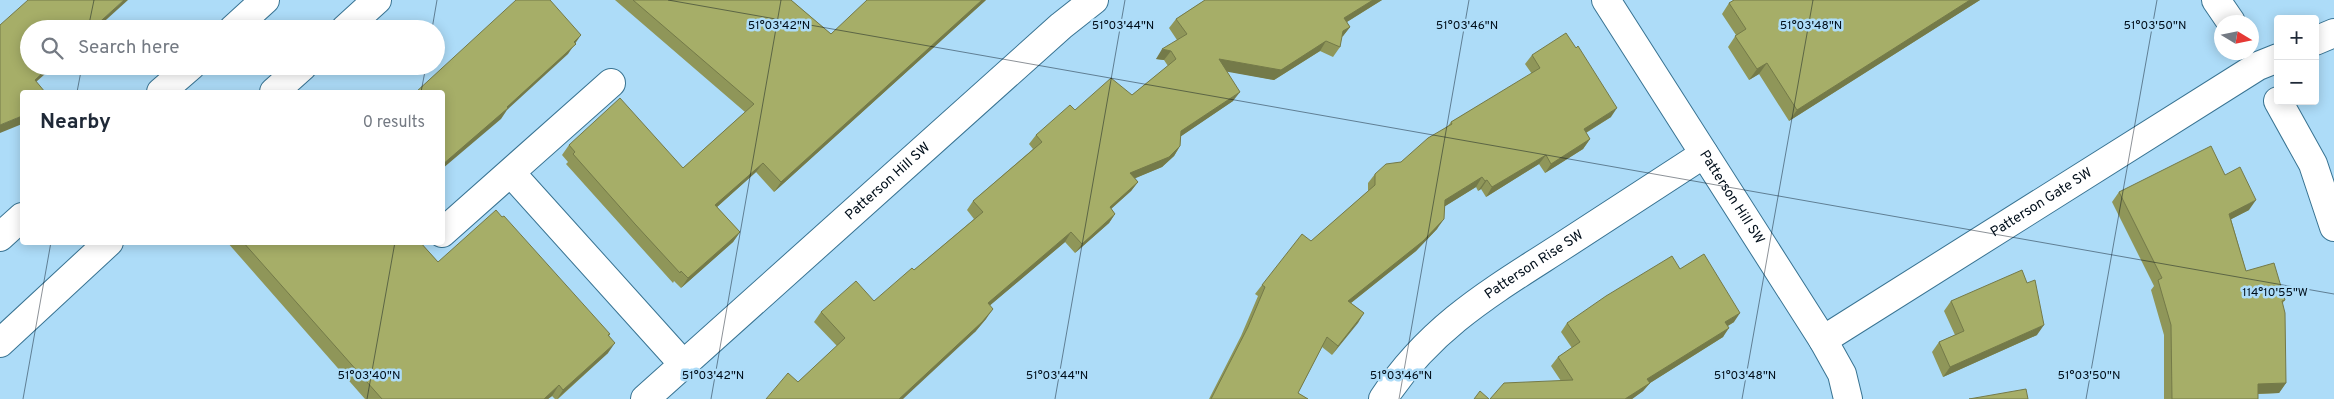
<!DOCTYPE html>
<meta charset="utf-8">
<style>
:root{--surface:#fff;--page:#f6f6f7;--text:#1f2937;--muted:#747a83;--line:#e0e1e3}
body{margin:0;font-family:Overpass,sans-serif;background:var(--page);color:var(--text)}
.controls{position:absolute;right:15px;top:15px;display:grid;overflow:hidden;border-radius:5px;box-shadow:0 2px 12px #0003}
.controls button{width:45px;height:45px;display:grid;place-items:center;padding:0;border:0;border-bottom:1px solid var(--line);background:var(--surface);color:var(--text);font:25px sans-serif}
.compass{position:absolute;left:2214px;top:15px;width:45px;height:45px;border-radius:50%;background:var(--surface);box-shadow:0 2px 12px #0003;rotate:100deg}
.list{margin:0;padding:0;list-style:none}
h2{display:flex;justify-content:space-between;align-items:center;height:65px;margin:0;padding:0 20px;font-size:21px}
h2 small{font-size:16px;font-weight:400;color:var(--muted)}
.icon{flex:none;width:28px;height:28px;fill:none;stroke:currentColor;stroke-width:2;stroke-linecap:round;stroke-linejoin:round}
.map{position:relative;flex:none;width:2334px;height:399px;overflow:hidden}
.search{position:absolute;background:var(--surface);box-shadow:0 2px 12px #0003;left:20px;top:20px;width:425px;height:55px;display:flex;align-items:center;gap:12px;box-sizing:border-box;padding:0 18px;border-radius:28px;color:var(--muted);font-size:19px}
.panel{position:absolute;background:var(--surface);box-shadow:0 2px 12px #0003;left:20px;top:90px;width:425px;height:155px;border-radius:5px}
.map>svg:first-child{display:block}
</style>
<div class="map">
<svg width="2334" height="399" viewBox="0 0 2334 399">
<rect width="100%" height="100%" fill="#addcf8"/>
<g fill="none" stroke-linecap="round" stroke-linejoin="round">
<defs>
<g id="street">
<path id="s1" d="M 1606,0 L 1823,340 L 1842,374 L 1848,399"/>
<path d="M 2216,0 L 2231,22"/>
<path d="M 2315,41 L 2334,33"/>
<path d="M 2278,101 L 2313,164 L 2334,227"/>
<path d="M 511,173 L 684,365"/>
<path d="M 442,233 L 611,83"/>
<path id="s2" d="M 1823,340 L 2258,66 L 2278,58"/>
<path id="s3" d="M 645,399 L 1061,26 L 1094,0"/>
<path id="s4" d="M 1383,399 C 1430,327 1491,292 1561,247 C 1609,216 1657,185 1704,154"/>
</g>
<path id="secondary" d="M 233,29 L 265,0
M 345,29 L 377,0
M 161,92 L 191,66
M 274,92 L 303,66
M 0,237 L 22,217
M 0,343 L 109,242"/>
</defs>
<use href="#street" stroke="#387392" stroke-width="30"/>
<use href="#secondary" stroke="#387392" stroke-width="30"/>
<use href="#street" stroke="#fff" stroke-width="28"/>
<use href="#secondary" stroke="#fff" stroke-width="28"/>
</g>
<path fill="#8f9659" d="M 615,0 L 791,0 L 831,34 L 986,0 L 774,192 L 756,172 L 717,207 L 740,232 L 733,242 L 681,288 L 674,281 L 673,283 L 628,233 L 566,164 L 568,162 L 562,155 L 569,145 L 683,168 L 745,112 Z
M 1205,0 L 1382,0 L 1347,22 L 1350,27 L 1343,36 L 1341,37 L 1340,47 L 1333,57 L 1320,51 L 1274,80 L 1227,71 L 1233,101 L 1181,136 L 1180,146 L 1174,156 L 1162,167 L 1135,178 L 1138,182 L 1131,191 L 1111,209 L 1115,214 L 1109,223 L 1075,253 L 1065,242 L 990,305 L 986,319 L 975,332 L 798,382 L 837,346 L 814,322 L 821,312 L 874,301 L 914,270 L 974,219 L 967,210 L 973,201 L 1033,149 L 1029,144 L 1036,135 L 1075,110 L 1132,95 L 1168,66 L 1164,60 L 1156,59 L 1177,40 L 1169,28 L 1176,19 Z
M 1734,0 L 1980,0 L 1789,121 L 1759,74 L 1749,80 L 1728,47 L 1736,35 L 1722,14 L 1729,3 Z
M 1532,55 L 1611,117 L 1586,133 L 1590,139 L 1583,149 L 1545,173 L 1539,164 L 1486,197 L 1481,189 L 1478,191 L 1476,187 L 1445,206 L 1437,229 L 1416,251 L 1351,303 L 1364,313 L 1332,355 L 1322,347 L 1298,393 L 1308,399 L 1209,399 L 1241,336 L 1258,296 L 1255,294 L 1262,285 L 1368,191 L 1368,183 L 1375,174 L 1401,162 L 1448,126 L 1451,122 L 1532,74 L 1525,64 Z
M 2225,175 L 2249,210 L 2231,219 L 2246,271 L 2285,300 L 2282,304 L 2286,383 L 2279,393 L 2258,394 L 2258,399 L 2164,399 L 2164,335 L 2151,290 L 2154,286 L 2112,202 L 2119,192 Z
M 227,242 L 420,242 L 438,262 L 610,334 L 609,336 L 608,353 L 558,399 L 555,399 L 552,396 L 548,399 L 365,399 Z
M 1680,269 L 1734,322 L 1728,326 L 1723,337 L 1650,383 L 1643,391 L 1632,399 L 1490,399 L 1561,381 L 1551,366 L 1558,357 L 1572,348 L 1561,332 L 1567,323 Z
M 1951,301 L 2037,335 L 1943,377 L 1932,352 L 1939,342 L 1955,335 L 1944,311 Z"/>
<path fill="#747a49" d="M 124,0 L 128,0 L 96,29 L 92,29 Z
M 982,0 L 986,0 L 774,192 L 781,182 Z
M 1373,0 L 1382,0 L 1337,28 L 1344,18 Z
M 1970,0 L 1980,0 L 1789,121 L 1797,110 Z
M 1350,27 L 1343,36 L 1336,40 L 1343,31 Z
M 581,35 L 568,54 L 507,110 L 501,119 L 442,169 L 442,165 L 507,107 Z
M 1326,41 L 1320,51 L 1274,80 L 1212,69 L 1219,59 Z
M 1162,49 L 1171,51 L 1164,60 L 1156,59 Z
M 1767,63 L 1759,74 L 1749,80 L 1757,69 Z
M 50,66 L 54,66 L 27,90 L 35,80 Z
M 1240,92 L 1233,101 L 1174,141 L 1181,131 Z
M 1617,108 L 1611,117 L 1577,138 L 1584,129 Z
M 22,116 L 22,124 L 0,133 L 0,125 Z
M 1590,139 L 1583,149 L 1545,173 L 1551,164 Z
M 1180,146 L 1174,156 L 1162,167 L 1124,183 L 1130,173 Z
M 1546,155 L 1539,164 L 1486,197 L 1492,187 Z
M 763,163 L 756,172 L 708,215 L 715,205 Z
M 1482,177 L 1476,187 L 1439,210 L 1445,200 Z
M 1487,180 L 1481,189 L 1478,191 L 1485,181 Z
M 1138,182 L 1131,191 L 1103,216 L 1110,207 Z
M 2256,200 L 2249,210 L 2222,224 L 2229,214 Z
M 1115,214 L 1109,223 L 1075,253 L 1082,244 Z
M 1444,219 L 1437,229 L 1416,251 L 1342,310 L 1348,301 Z
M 740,232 L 733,242 L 681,288 L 688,278 Z
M 1071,232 L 1065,242 L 981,313 L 988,303 Z
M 993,309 L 986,319 L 975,332 L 903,399 L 899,399 Z
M 1364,313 L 1358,323 L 1332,355 L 1338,346 Z
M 1740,313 L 1734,322 L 1719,331 L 1725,322 Z
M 2044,325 L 2037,335 L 1943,377 L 1950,367 Z
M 1729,328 L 1723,337 L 1650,383 L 1643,391 L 1632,399 L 1625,399 L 1647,379 Z
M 615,343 L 608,353 L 557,399 L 563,390 Z
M 2286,383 L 2279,393 L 2251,394 L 2258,384 Z
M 559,385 L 552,396 L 548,399 L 544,399 Z"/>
<path fill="#a6ae68" stroke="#747a49" d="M 28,0 L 124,0 L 92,29 L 29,29 L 29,66 L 50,66 L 35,80 L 45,92 L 22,92 L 22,116 L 0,125 L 0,25 Z
M 516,0 L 550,0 L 581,35 L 574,42 L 576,44 L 507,107 L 508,108 L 442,165 L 442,92 L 416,92 Z
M 633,0 L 791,0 L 831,34 L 867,0 L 982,0 L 781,182 L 763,163 L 715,205 L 740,232 L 688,278 L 681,271 L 680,273 L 635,224 L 573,154 L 575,152 L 569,145 L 620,98 L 683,168 L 754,104 Z
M 1205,0 L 1373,0 L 1344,18 L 1350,27 L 1343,31 L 1340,47 L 1326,41 L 1281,70 L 1219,59 L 1240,92 L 1181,131 L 1180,146 L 1169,157 L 1130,173 L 1138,182 L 1110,207 L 1115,214 L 1082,244 L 1071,232 L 988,303 L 993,309 L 982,322 L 899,399 L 766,399 L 788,373 L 798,382 L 845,338 L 821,312 L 856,281 L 874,301 L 912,268 L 914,270 L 983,212 L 973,201 L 1042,142 L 1036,135 L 1070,105 L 1075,110 L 1111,78 L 1132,95 L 1176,59 L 1171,51 L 1162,49 L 1187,34 L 1176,19 Z
M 1734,0 L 1970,0 L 1797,110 L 1767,63 L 1757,69 L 1735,36 L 1746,29 L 1729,3 Z
M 1566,33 L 1576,48 L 1578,46 L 1617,108 L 1584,129 L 1590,139 L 1551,164 L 1546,155 L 1492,187 L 1487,180 L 1485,181 L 1482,177 L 1445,200 L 1444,219 L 1423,241 L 1348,301 L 1364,313 L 1338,346 L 1327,337 L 1298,393 L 1308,399 L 1211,399 L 1248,327 L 1265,287 L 1262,285 L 1302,234 L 1311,241 L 1375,185 L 1375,174 L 1386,164 L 1401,162 L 1428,138 L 1452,124 L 1451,122 L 1540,68 L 1532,55 Z
M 2211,146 L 2225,175 L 2240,167 L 2256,200 L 2229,214 L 2246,271 L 2274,263 L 2285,300 L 2282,301 L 2285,313 L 2286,383 L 2258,384 L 2258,399 L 2172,399 L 2171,325 L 2158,280 L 2162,278 L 2119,192 Z
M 496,210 L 502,217 L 504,216 L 610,334 L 608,335 L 615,343 L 563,390 L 559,385 L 544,399 L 382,399 L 243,242 L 420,242 L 438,262 Z
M 1704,254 L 1740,313 L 1725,322 L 1729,328 L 1647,379 L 1650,383 L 1625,399 L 1490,399 L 1504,383 L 1573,380 L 1558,357 L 1580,342 L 1567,323 L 1606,296 L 1672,256 L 1680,269 Z
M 2022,270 L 2027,283 L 2035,280 L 2044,325 L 1950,367 L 1939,342 L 1964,331 L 1951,301 Z
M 2026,389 L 2028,399 L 1969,399 Z
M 1480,391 L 1489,399 L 1474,399 Z"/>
<path fill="none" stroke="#000e1a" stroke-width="1" stroke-opacity="0.45" d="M 668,0 L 2334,294M 88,29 L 94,0M 432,29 L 437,0M 77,92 L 82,66M 421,92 L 426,66M 23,399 L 51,242M 367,399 L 395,242M 711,399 L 781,0M 1055,399 L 1125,0M 1399,399 L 1469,0M 1742,399 L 1813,0M 2086,399 L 2157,0"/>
<g text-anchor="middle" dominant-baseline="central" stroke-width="5" stroke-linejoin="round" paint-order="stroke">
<g font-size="14" fill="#000e1a" stroke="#addcf8">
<text stroke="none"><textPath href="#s3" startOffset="326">Patterson Hill SW</textPath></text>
<text stroke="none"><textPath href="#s1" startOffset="234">Patterson Hill SW</textPath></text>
<text stroke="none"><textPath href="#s2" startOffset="258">Patterson Gate SW</textPath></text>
<text stroke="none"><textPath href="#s4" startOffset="204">Patterson Rise SW</textPath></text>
</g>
</g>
<g font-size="12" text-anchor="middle" fill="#000e1a" stroke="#addcf8" stroke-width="5" stroke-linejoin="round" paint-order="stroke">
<text x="779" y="29">51°03'42"N</text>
<text x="1123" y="29">51°03'44"N</text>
<text x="1467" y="29">51°03'46"N</text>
<text x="1811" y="29">51°03'48"N</text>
<text x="2155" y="29">51°03'50"N</text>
<text x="2275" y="296">114°10'55"W</text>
<text x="369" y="379">51°03'40"N</text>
<text x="713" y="379">51°03'42"N</text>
<text x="1057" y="379">51°03'44"N</text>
<text x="1401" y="379">51°03'46"N</text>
<text x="1745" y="379">51°03'48"N</text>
<text x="2089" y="379">51°03'50"N</text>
</g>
</svg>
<div class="controls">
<button>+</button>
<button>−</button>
</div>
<svg class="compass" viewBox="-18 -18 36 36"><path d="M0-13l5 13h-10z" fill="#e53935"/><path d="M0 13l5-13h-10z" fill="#747a83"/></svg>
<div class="search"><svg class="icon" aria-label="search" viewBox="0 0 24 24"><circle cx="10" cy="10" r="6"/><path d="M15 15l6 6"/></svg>Search here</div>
<section class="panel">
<h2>Nearby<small>0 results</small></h2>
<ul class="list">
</ul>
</section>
</div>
